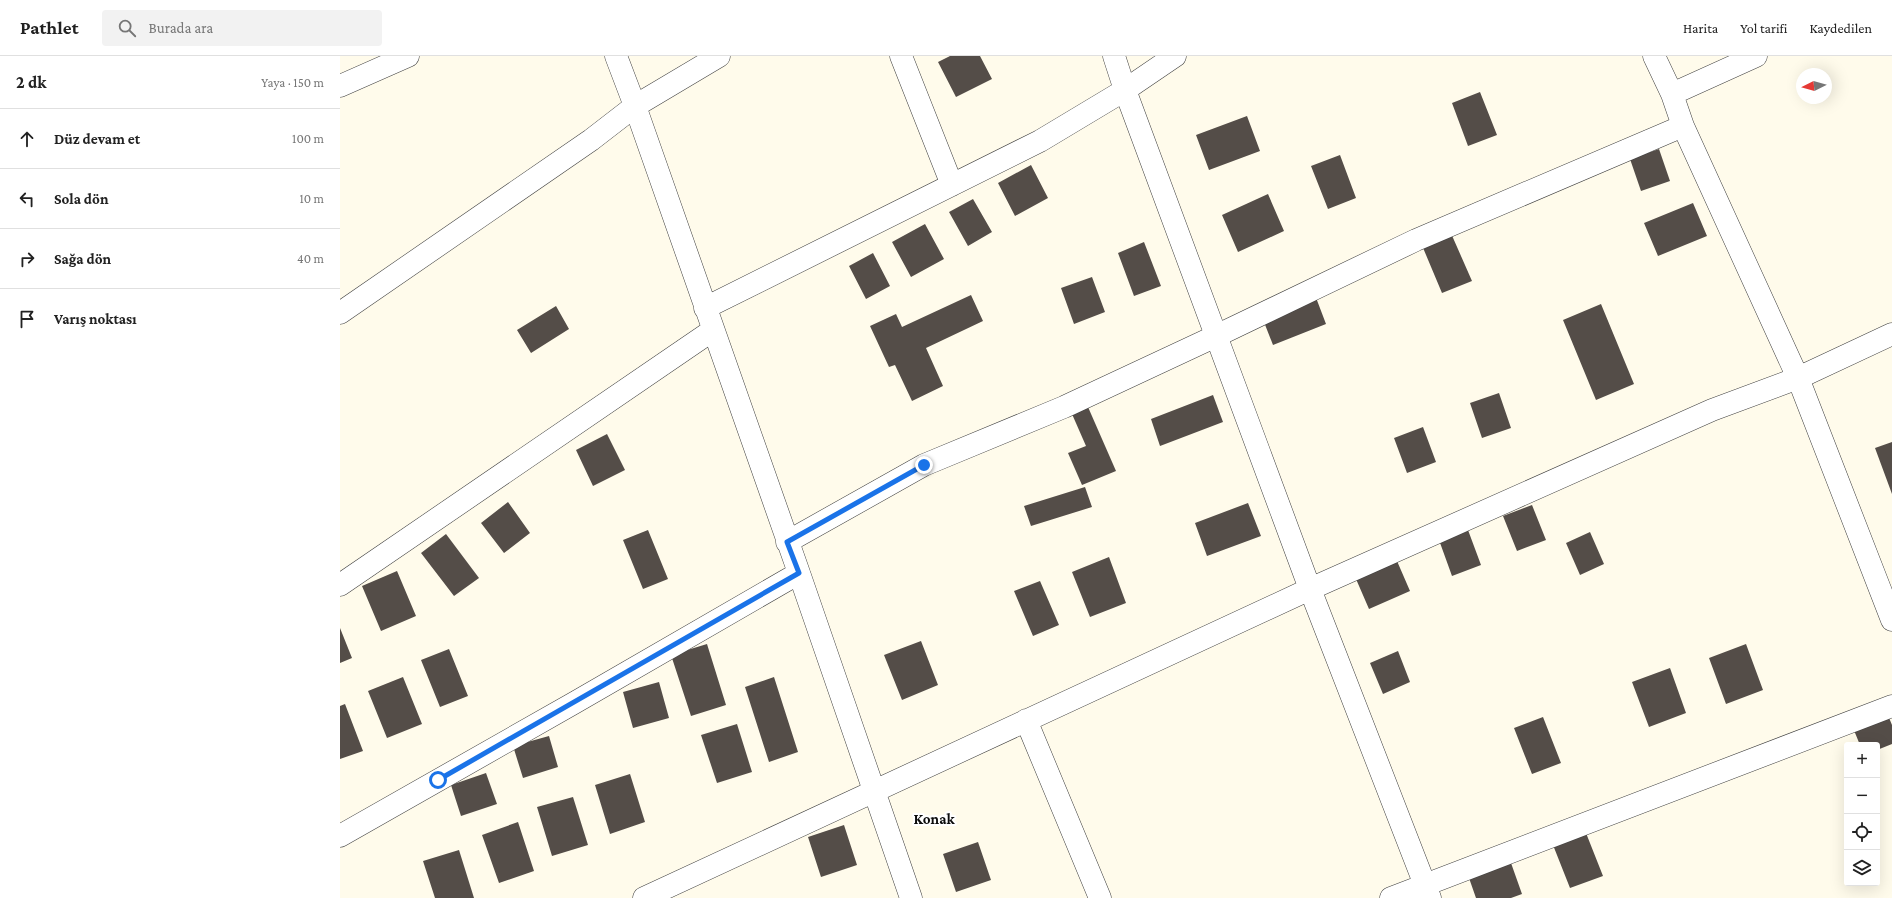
<!DOCTYPE html>
<html lang="tr">
<meta charset="utf-8">
<style>
:root{--surface:#fff;--page:#f2f2f2;--text:#222;--muted:#767676;--line:#e0e0e0}
body{margin:0;font-family:"Crimson Pro",serif;background:var(--page);color:var(--text)}
.controls{position:absolute;right:12px;bottom:12px;display:grid;overflow:hidden;border-radius:4px;box-shadow:0 4px 16px #0002}
.controls button{width:36px;height:36px;display:grid;place-items:center;padding:0;border:0;border-bottom:1px solid var(--line);background:var(--surface);color:var(--text);font:20px sans-serif}
.compass{position:absolute;left:1456px;top:12px;width:36px;height:36px;border-radius:50%;background:var(--surface);box-shadow:0 4px 16px #0002;rotate:265deg}
.stop{position:absolute;width:12px;height:12px;margin:-9px;border:3px solid #1a73e8;border-radius:50%;background:#fff}
.stop.end{background:#1a73e8;border-color:#fff;box-shadow:0 1px 4px #0008}
.list{margin:0;padding:0;list-style:none}
h2{display:flex;justify-content:space-between;align-items:center;height:52px;margin:0;padding:0 16px;font-size:17px}
h2 small{font-size:13px;font-weight:400;color:var(--muted)}
.list li{display:grid;grid-template-columns:26px 1fr auto;gap:12px;align-items:center;box-sizing:border-box;height:60px;padding:0 16px;border-top:1px solid var(--line)}
.list b{display:block;font-size:15px;white-space:nowrap}
.list em{font-size:13px;font-style:normal;color:var(--muted)}
.icon{flex:none;width:22px;height:22px;fill:none;stroke:currentColor;stroke-width:2;stroke-linecap:round;stroke-linejoin:round}
.map{position:relative;flex:none;width:1552px;height:842px;overflow:hidden}
header{display:flex;align-items:center;gap:24px;box-sizing:border-box;height:56px;padding:0 20px;background:var(--surface);border-bottom:1px solid var(--line)}
header strong{font-size:19px}
nav{display:flex;gap:22px;margin-inline-start:auto;font-size:14px}
.search{width:280px;height:36px;background:var(--page);display:flex;align-items:center;gap:10px;box-sizing:border-box;padding:0 14px;border-radius:4px;color:var(--muted);font-size:15px}
main{display:flex}
aside{flex:1;background:var(--surface)}
.map>svg:first-child{display:block}
</style>
<header>
<strong>Pathlet</strong>
<div class="search"><svg class="icon" aria-label="search" viewBox="0 0 24 24"><circle cx="10" cy="10" r="6"/><path d="M15 15l6 6"/></svg>Burada ara</div>
<nav><a>Harita</a><a>Yol tarifi</a><a>Kaydedilen</a></nav>
</header>
<main>
<aside>
<h2>2 dk<small>Yaya · 150 m</small></h2>
<ul class="list">
<li><svg class="icon" aria-label="ahead" viewBox="0 0 24 24"><path d="M12 20V5M6 11l6-6 6 6"/></svg><div><b>Düz devam et</b></div><em>100 m</em></li>
<li><svg class="icon" aria-label="left" viewBox="0 0 24 24"><path d="M17 20v-9H6M10 6l-5 5 5 5"/></svg><div><b>Sola dön</b></div><em>10 m</em></li>
<li><svg class="icon" aria-label="right" viewBox="0 0 24 24"><path d="M7 20v-9h11M14 6l5 5-5 5"/></svg><div><b>Sağa dön</b></div><em>40 m</em></li>
<li><svg class="icon" aria-label="arrive" viewBox="0 0 24 24"><path d="M6 21V4h12l-3 4 3 4H6"/></svg><div><b>Varış noktası</b></div></li>
</ul>
</aside>
<div class="map">
<svg width="1552" height="842" viewBox="0 0 1552 842">
<rect width="100%" height="100%" fill="#fffbeb"/>
<path fill="#544d48" d="M 610,0 L 640,0 L 652,23 L 616,41 L 598,6 Z
M 1140,36 L 1157,79 L 1128,90 L 1112,47 Z
M 907,60 L 920,95 L 869,114 L 856,79 Z
M 1319,93 L 1330,125 L 1301,135 L 1290,103 Z
M 1000,99 L 1016,142 L 988,153 L 971,110 Z
M 691,109 L 708,142 L 675,160 L 658,127 Z
M 928,138 L 944,175 L 898,196 L 882,159 Z
M 633,143 L 652,176 L 628,190 L 609,156 Z
M 1353,147 L 1367,180 L 1318,200 L 1304,167 Z
M 585,168 L 604,203 L 571,221 L 552,186 Z
M 1110,175 L 1132,225 L 1102,237 L 1081,187 Z
M 804,186 L 821,230 L 794,240 L 778,197 Z
M 533,197 L 550,230 L 526,243 L 509,210 Z
M 752,221 L 765,256 L 734,268 L 721,232 Z
M 631,239 L 643,265 L 586,292 L 603,330 L 572,345 L 555,309 L 549,311 L 530,270 L 556,258 L 562,271 Z
M 975,239 L 986,268 L 933,289 L 922,261 Z
M 1261,248 L 1294,328 L 1256,344 L 1223,264 Z
M 216,250 L 229,273 L 191,297 L 177,274 Z
M 1159,337 L 1171,372 L 1142,382 L 1130,347 Z
M 873,339 L 883,366 L 820,390 L 811,363 Z
M 748,351 L 776,415 L 742,429 L 728,397 L 746,390 L 732,358 Z
M 1083,371 L 1096,406 L 1067,417 L 1054,382 Z
M 267,378 L 285,414 L 253,430 L 236,394 Z
M 1552,386 L 1552,438 L 1535,392 Z
M 745,431 L 752,451 L 691,470 L 684,450 Z
M 168,446 L 190,477 L 164,497 L 141,467 Z
M 908,447 L 921,480 L 867,500 L 855,467 Z
M 1192,449 L 1206,484 L 1177,495 L 1163,460 Z
M 308,474 L 328,523 L 303,533 L 283,484 Z
M 1128,474 L 1141,509 L 1112,520 L 1099,484 Z
M 1250,476 L 1264,508 L 1240,519 L 1226,487 Z
M 106,478 L 139,522 L 114,540 L 81,497 Z
M 769,501 L 786,547 L 750,561 L 732,516 Z
M 1057,505 L 1070,535 L 1029,553 L 1016,523 Z
M 57,515 L 76,560 L 41,575 L 22,530 Z
M 700,525 L 719,569 L 693,580 L 674,535 Z
M 0,572 L 12,602 L 0,607 Z
M 581,585 L 598,629 L 562,644 L 544,599 Z
M 367,588 L 386,649 L 351,660 L 331,599 Z
M 1406,588 L 1423,634 L 1386,648 L 1369,602 Z
M 109,593 L 128,640 L 100,651 L 81,604 Z
M 1058,595 L 1070,626 L 1043,638 L 1030,607 Z
M 1330,612 L 1346,657 L 1309,671 L 1292,626 Z
M 63,621 L 82,668 L 47,682 L 28,635 Z
M 434,621 L 458,696 L 429,706 L 405,631 Z
M 319,626 L 329,662 L 293,672 L 283,636 Z
M 5,648 L 23,695 L 0,703 L 0,650 Z
M 1545,652 L 1552,669 L 1552,688 L 1537,694 L 1537,689 L 1520,689 L 1511,667 Z
M 1203,661 L 1221,707 L 1192,718 L 1174,672 Z
M 397,668 L 412,716 L 377,727 L 361,679 Z
M 209,680 L 218,711 L 183,722 L 173,690 Z
M 146,717 L 157,748 L 121,760 L 111,729 Z
M 290,718 L 305,766 L 270,778 L 255,729 Z
M 233,741 L 248,789 L 212,800 L 197,751 Z
M 178,766 L 194,815 L 159,827 L 142,779 Z
M 504,769 L 517,809 L 481,821 L 468,781 Z
M 1246,777 L 1263,820 L 1230,832 L 1213,789 Z
M 638,786 L 651,824 L 616,836 L 603,798 Z
M 119,794 L 134,842 L 95,842 L 83,805 Z
M 1171,807 L 1182,838 L 1171,842 L 1136,842 L 1129,822 Z"/>
<g fill="none" stroke-linecap="round" stroke-linejoin="round">
<defs>
<path id="minor" d="M 276,0 L 295,50 L 459,517 L 571,842
M 561,0 L 612,129
M 774,0 L 785,34 L 970,533 L 1090,842
M 1314,0 L 1332,38 L 1343,70 L 1458,322 L 1552,564
M 0,30 L 68,0
M 1332,38 L 1416,0
M 365,252 L 700,85 L 785,34 L 835,0
M 0,257 L 251,84 L 295,50 L 379,0
M 447,486 L 584,409 L 724,351 L 876,280 L 1076,184 L 1343,70
M 0,529 L 373,274
M 686,664 L 760,842
M 0,780 L 234,647 L 459,517
M 304,842 L 970,533 L 1372,354 L 1458,322 L 1552,278
M 1051,842 L 1552,650"/>
</defs>
<use href="#minor" stroke="#3f3f3f" stroke-width="23"/>
<use href="#minor" stroke="#fff" stroke-width="22"/>
</g>
<g fill="none" stroke-linecap="round" stroke-linejoin="round">
<path stroke="#1a73e8" stroke-width="5" d="M 98,724 L 459,517 L 447,486 L 584,409"/>
</g>
<g text-anchor="middle" dominant-baseline="central" stroke-width="4" stroke-linejoin="round" paint-order="stroke">
<g font-size="15" font-weight="bold" fill="#0c0c0c" stroke="#fff">
<text x="594" y="763">Konak</text>
</g>
</g>
</svg>
<div class="controls">
<button>+</button>
<button>−</button>
<button><svg class="icon" aria-label="locate" viewBox="0 0 24 24"><circle cx="12" cy="12" r="6"/><path d="M12 2v4M12 18v4M2 12h4M18 12h4"/></svg></button>
<button><svg class="icon" aria-label="layers" viewBox="0 0 24 24"><path d="M12 4l9 5-9 5-9-5zM3 14l9 5 9-5"/></svg></button>
</div>
<svg class="compass" viewBox="-18 -18 36 36"><path d="M0-13l5 13h-10z" fill="#e53935"/><path d="M0 13l5-13h-10z" fill="#767676"/></svg>
<div class="stop" style="left:98px;top:724px"></div>
<div class="stop end" style="left:584px;top:409px"></div>
</div>
</main>
